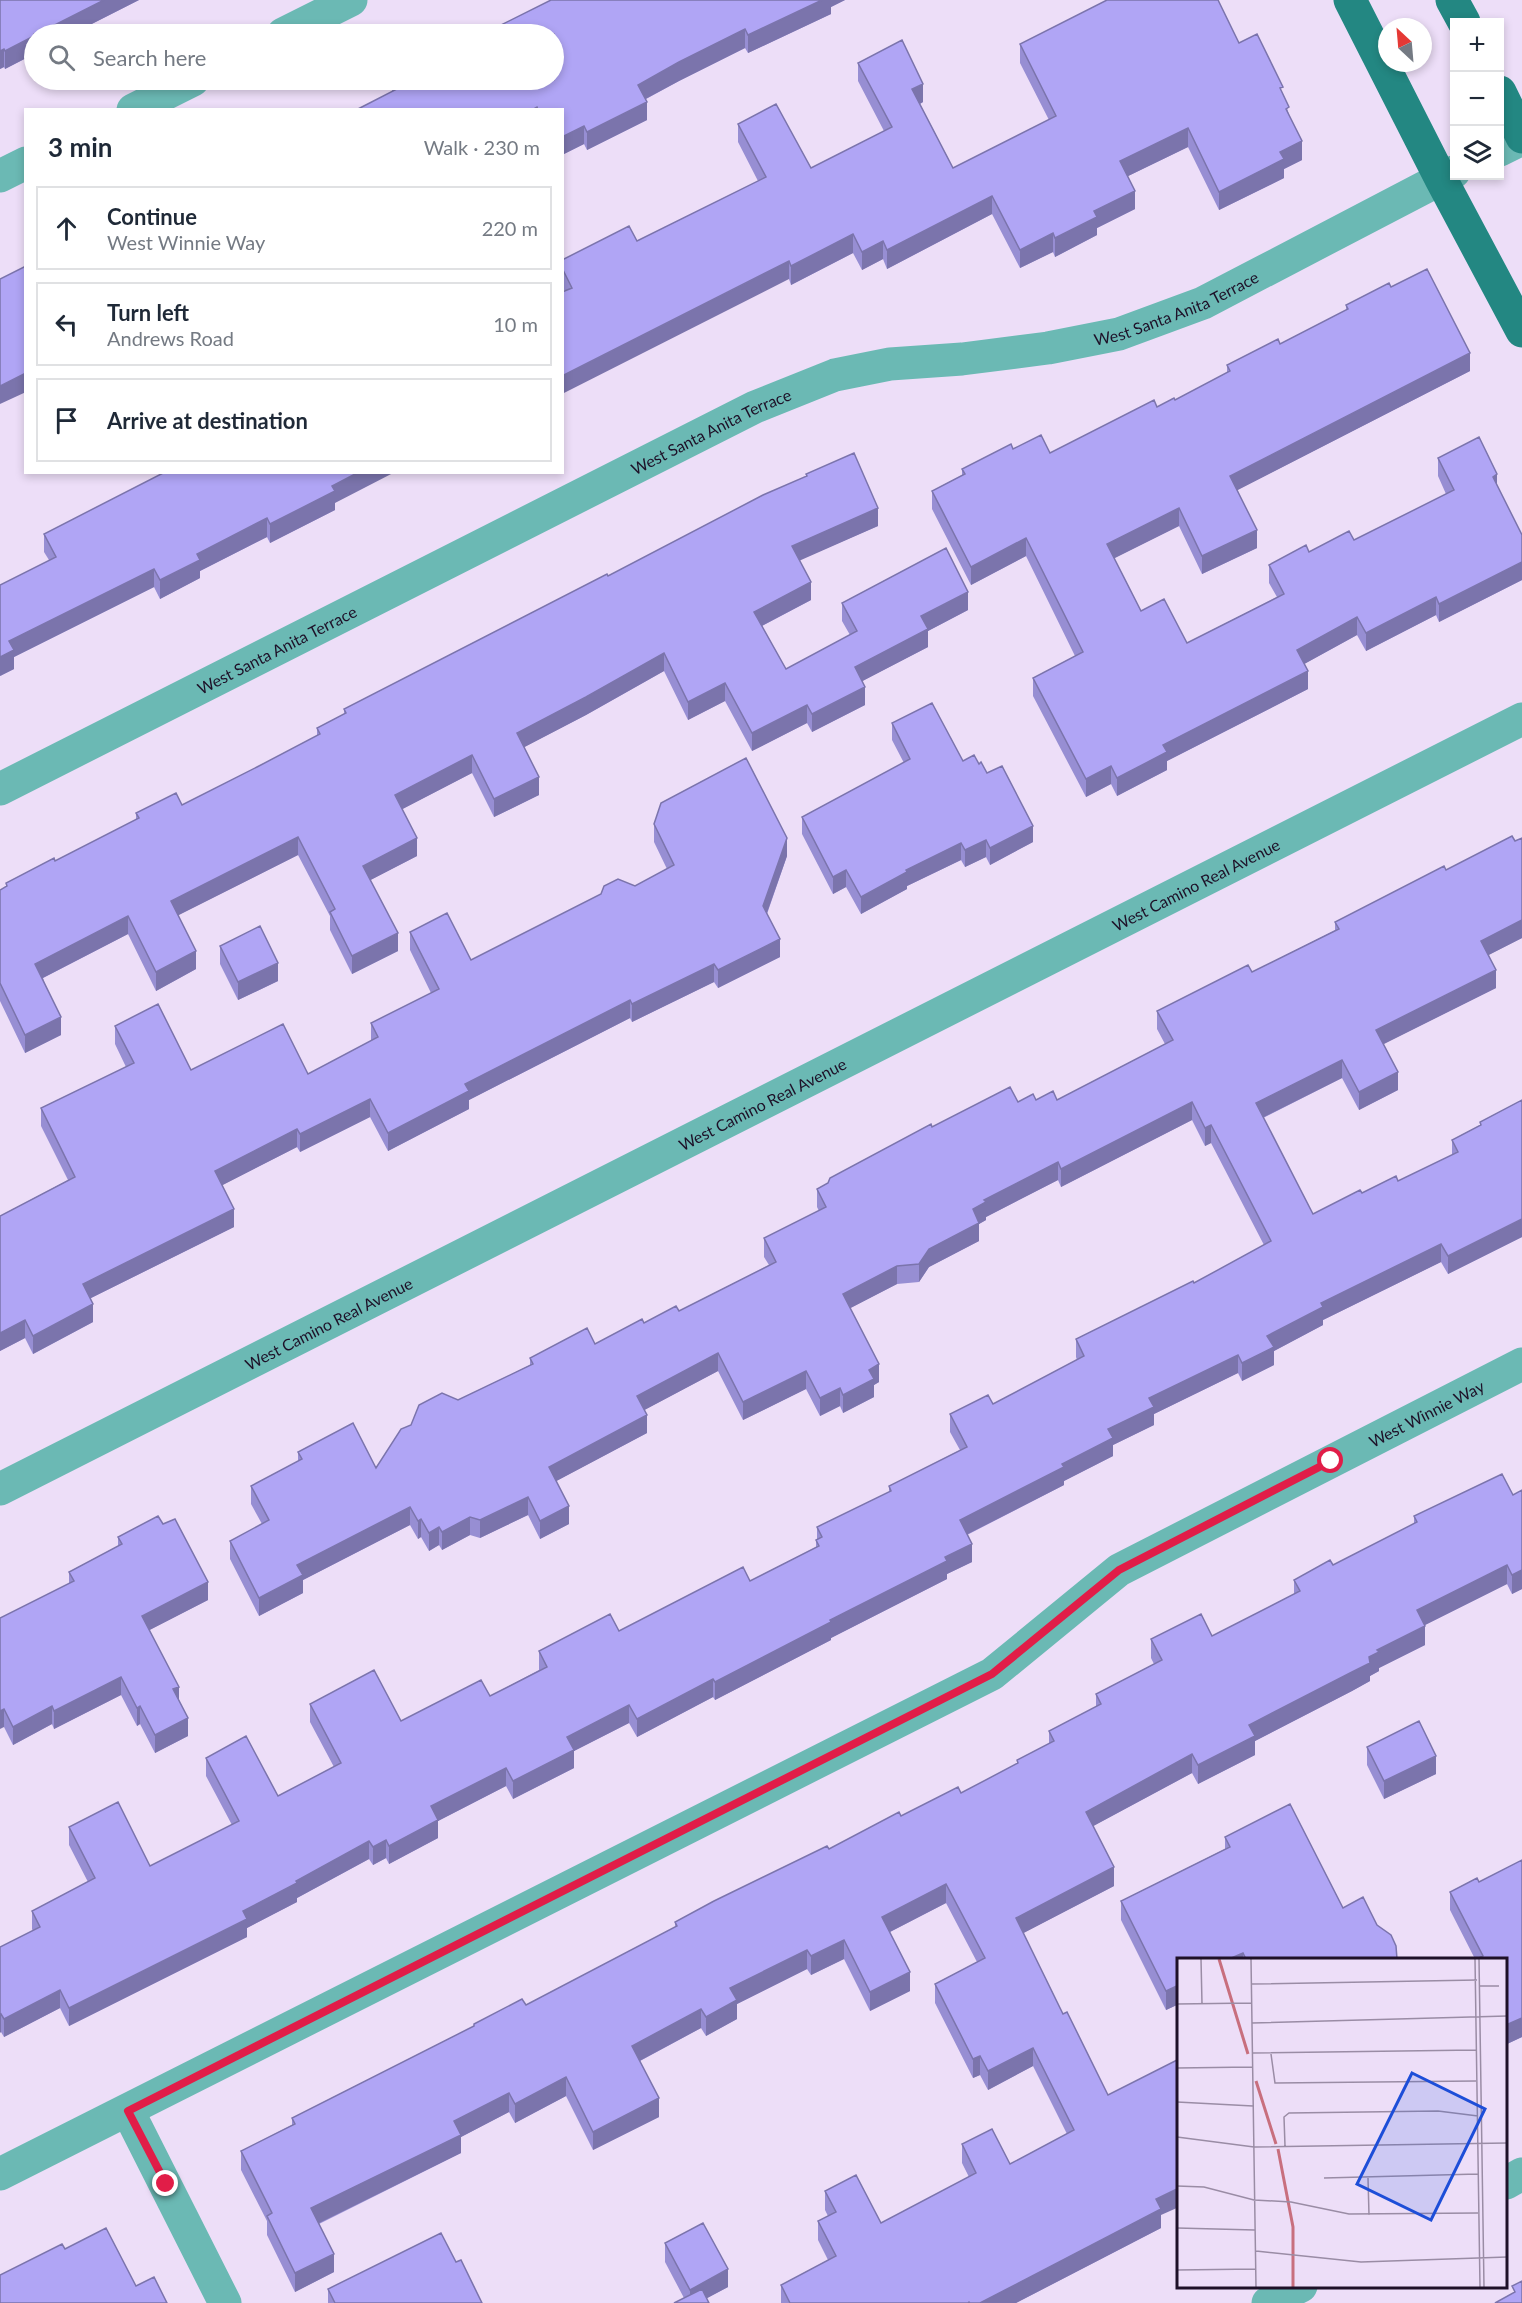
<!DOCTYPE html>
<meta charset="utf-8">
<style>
:root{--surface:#fff;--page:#f6f6f7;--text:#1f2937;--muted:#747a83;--line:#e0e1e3}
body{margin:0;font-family:Lato,sans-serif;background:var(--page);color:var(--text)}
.controls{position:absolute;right:18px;top:18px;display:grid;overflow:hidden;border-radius:0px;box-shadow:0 3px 9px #0003}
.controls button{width:54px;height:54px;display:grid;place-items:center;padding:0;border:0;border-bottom:2px solid var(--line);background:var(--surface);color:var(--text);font:30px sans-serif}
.compass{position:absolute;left:1378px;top:18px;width:54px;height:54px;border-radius:50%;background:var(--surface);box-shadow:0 3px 9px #0003;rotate:334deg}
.stop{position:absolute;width:18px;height:18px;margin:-14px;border:4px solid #e11d48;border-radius:50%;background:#fff}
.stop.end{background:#e11d48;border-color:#fff;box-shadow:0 2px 6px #0008}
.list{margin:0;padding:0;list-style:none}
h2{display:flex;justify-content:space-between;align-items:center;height:78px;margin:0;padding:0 24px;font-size:26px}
h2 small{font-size:20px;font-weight:400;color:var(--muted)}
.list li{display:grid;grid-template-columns:39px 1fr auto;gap:18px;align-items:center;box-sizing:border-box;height:84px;margin:0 12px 12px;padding:0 12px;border:2px solid var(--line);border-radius:0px}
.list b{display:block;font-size:22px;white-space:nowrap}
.list p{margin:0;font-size:20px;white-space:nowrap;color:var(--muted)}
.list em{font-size:20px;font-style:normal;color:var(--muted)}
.icon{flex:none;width:33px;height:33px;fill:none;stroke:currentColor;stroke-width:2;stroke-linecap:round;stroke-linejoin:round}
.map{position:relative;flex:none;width:1522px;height:2303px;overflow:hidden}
.search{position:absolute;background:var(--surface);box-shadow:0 3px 9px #0003;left:24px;top:24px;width:540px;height:66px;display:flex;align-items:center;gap:15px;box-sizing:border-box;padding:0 21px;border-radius:33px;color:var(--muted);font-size:22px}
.panel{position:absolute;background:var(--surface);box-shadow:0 3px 9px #0003;left:24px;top:108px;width:540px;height:366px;border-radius:0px}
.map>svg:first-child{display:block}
</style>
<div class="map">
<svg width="1522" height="2303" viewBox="0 0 1522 2303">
<rect width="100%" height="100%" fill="#eddef8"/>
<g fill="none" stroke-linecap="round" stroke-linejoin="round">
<g stroke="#6bb9b4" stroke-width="33">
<path d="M 283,34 L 351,0"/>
<path d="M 133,110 L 193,80"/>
<path d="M 1500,150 L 1522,139"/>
<path d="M 0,176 L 26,163"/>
<path id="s1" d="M 0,789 L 755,407 L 835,375 L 890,364 L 962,359 L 1048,348 L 1119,334 L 1203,303 L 1454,172"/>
<path id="s2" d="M 0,1489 L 1522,719"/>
<path d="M 128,2111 L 225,2303"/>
<path id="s3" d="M 0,2174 L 992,1674 L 1119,1570 L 1522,1364"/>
<path d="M 1506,2183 L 1522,2174"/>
<path d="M 1268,2303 L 1301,2286"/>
</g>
<path stroke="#238782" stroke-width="33" d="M 1350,0 L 1441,179 L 1522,331
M 1452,0 L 1464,22
M 1500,92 L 1522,137"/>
</g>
<path fill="#978ed3" d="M 0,0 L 139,0 L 72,34 L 34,34 L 34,54 L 5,69 L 4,67 L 0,69 Z
M 551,0 L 845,0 L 831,7 L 831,14 L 748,53 L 745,48 L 679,81 L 646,99 L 647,120 L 587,150 L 584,144 L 564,154 L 562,154 L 562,110 L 356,110 L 392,92 L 392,80 L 554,80 L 487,32 Z
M 1239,43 L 1283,94 L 1302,160 L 1284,169 L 1284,178 L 1219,210 L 1188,147 L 1128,176 L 1135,209 L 1097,228 L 1097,235 L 1055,257 L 1053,252 L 1020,268 L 992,214 L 887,269 L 883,259 L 862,270 L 853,253 L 791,285 L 789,279 L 565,291 L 562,287 L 562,260 L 637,241 L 758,181 L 738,142 L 738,124 L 811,168 L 884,131 L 858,81 L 858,63 L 923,102 L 920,104 L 953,168 L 1049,120 L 1020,63 L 1020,44 Z
M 1391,287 L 1470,371 L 1237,490 L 1257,548 L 1202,574 L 1179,526 L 1114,558 L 1141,611 L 1187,643 L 1277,597 L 1269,583 L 1269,565 L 1309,552 L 1354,540 L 1446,494 L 1438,476 L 1438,458 L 1497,486 L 1522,535 L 1522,580 L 1439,622 L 1436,615 L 1366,651 L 1357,635 L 1304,664 L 1308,689 L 1167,761 L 1167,770 L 1117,796 L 1111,784 L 1086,797 L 1033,696 L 1033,678 L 1075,656 L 1026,556 L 971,585 L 932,509 L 932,491 L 962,475 L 962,469 L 1013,449 L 1050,453 L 1175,400 L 1227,373 L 1227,365 L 1280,344 L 1346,310 L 1346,305 Z
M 806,474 L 878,526 L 799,560 L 811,600 L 762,626 L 786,669 L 850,635 L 842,621 L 842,603 L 968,610 L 928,631 L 928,647 L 862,681 L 865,705 L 812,732 L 807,723 L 752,751 L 725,701 L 688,720 L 664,671 L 586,715 L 524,747 L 539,795 L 494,817 L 472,773 L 402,809 L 417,856 L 370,880 L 398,951 L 352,974 L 330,930 L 330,916 L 298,855 L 178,915 L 196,969 L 156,991 L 128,934 L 43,978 L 61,1035 L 25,1053 L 0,1001 L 0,890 L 6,887 L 6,883 L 55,861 L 136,820 L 136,813 L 182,805 L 257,767 L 317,736 L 317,728 L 344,714 L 344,709 L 806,477 Z
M 335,503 L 335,510 L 270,543 L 267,537 L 200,571 L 200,578 L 160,599 L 154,587 L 14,657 L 14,669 L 0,676 L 49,560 L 44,552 L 44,534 Z
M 892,723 L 963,761 L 979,764 L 987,773 L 1033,842 L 990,865 L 986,857 L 965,867 L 961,860 L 907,886 L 907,889 L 861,914 L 846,887 L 833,894 L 802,834 L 802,817 L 904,763 L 892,740 Z
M 654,824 L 787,856 L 767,914 L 780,957 L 718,988 L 714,982 L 632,1022 L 630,1018 L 469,1100 L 469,1109 L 388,1151 L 370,1117 L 300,1152 L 297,1147 L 222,1185 L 234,1227 L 91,1298 L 93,1322 L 33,1354 L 25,1338 L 0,1351 L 0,1216 L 68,1180 L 41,1126 L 41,1108 L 126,1067 L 115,1044 L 115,1026 L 191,1070 L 308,1074 L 371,1041 L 371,1023 L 431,993 L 410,950 L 410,932 L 471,960 L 635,886 L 667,869 L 654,842 Z
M 1522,838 L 1522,938 L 1488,955 L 1496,988 L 1383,1044 L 1398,1090 L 1359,1110 L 1342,1078 L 1263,1118 L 1313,1214 L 1362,1193 L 1398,1181 L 1452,1155 L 1452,1140 L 1480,1125 L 1480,1122 L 1522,1100 L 1522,1237 L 1448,1274 L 1441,1262 L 1323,1320 L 1323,1325 L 1274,1351 L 1274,1365 L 1242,1381 L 1238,1373 L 1154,1414 L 1154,1425 L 1113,1445 L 1113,1456 L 1064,1481 L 1064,1485 L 967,1535 L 972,1562 L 947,1574 L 947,1579 L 831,1638 L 831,1640 L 715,1700 L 713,1697 L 637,1737 L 629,1723 L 574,1751 L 574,1768 L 513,1799 L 506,1786 L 438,1821 L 438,1838 L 389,1864 L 386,1858 L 373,1865 L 369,1859 L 297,1898 L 297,1902 L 247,1928 L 247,1937 L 69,2026 L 60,2008 L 4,2037 L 1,2032 L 0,1947 L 33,1931 L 32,1929 L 32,1911 L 88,1882 L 69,1845 L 69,1827 L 150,1866 L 232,1825 L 206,1776 L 206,1758 L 278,1796 L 334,1767 L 310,1722 L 310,1704 L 401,1721 L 490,1696 L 539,1670 L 539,1651 L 619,1631 L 750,1581 L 816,1547 L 816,1540 L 817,1539 L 817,1527 L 889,1492 L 889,1486 L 960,1450 L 950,1432 L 950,1414 L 993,1404 L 1077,1360 L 1076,1357 L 1076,1339 L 1194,1283 L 1264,1245 L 1211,1143 L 1205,1146 L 1192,1120 L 1061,1187 L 1058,1180 L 986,1217 L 986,1220 L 979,1224 L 979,1241 L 929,1267 L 919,1282 L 897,1284 L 850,1308 L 879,1382 L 874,1385 L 874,1397 L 843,1413 L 840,1406 L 820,1416 L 806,1389 L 743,1420 L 718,1371 L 644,1410 L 647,1433 L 556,1481 L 569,1524 L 540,1539 L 528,1515 L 480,1538 L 470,1535 L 442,1550 L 439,1545 L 429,1551 L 421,1537 L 418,1539 L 410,1525 L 303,1580 L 303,1593 L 259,1616 L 230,1559 L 230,1541 L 262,1524 L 251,1504 L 251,1486 L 298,1461 L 298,1452 L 376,1468 L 458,1400 L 530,1365 L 530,1358 L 595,1344 L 644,1323 L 679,1311 L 769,1265 L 764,1257 L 764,1238 L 819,1211 L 817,1207 L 817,1189 L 932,1127 L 1018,1102 L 1036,1100 L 1057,1100 L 1165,1044 L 1157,1029 L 1157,1011 L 1252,972 L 1335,930 L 1335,922 L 1446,870 Z
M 220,946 L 278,981 L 238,1000 L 220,964 Z
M 1522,1490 L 1522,1589 L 1512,1594 L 1507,1584 L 1425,1625 L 1425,1645 L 1379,1668 L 1379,1671 L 1370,1676 L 1370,1681 L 1352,1691 L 1255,1741 L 1255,1755 L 1198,1784 L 1192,1773 L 1093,1826 L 1114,1886 L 1023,1933 L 1161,2215 L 1161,2228 L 1016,2303 L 781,2303 L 781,2285 L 828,2260 L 818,2240 L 818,2221 L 828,2216 L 825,2210 L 825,2191 L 881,2223 L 969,2177 L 962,2163 L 962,2144 L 1010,2164 L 1067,2134 L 1033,2066 L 988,2090 L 980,2075 L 973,2078 L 935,2003 L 935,1984 L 977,1962 L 946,1903 L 890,1932 L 910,1991 L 870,2011 L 844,1959 L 811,1975 L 807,1969 L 737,2004 L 737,2019 L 706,2036 L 701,2028 L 640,2061 L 659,2117 L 593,2150 L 566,2096 L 515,2123 L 509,2112 L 461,2137 L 461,2153 L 319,2224 L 334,2272 L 295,2292 L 267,2235 L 267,2221 L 241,2170 L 241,2151 L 292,2125 L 292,2118 L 474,2026 L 474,2024 L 526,2005 L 675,1927 L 675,1922 L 829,1849 L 901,1816 L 961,1793 L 1017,1764 L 1017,1760 L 1049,1744 L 1049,1731 L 1096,1707 L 1096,1694 L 1154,1664 L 1151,1658 L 1151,1639 L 1212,1636 L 1294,1594 L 1294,1580 L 1333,1565 L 1414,1524 L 1414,1516 L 1513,1495 Z
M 118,1537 L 208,1600 L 149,1630 L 179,1700 L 188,1736 L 155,1753 L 140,1724 L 137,1726 L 121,1695 L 54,1729 L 52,1724 L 13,1745 L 4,1727 L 0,1618 L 69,1584 L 69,1572 L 118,1546 Z
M 1367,1747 L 1436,1774 L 1384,1799 L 1367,1765 Z
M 1225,1837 L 1343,1908 L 1397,1959 L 1179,1959 L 1179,2004 L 1166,2010 L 1121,1920 L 1121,1901 L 1225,1849 Z
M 1522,1860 L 1522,2037 L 1507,2044 L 1507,2058 L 1506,2059 L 1506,1959 L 1475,1959 L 1450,1910 L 1450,1892 L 1477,1878 L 1479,1882 Z
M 665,2243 L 728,2287 L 707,2298 L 684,2298 L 665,2262 Z
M 456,2262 L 482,2303 L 328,2303 L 328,2289 Z"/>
<path fill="#7b74ac" d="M 104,0 L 139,0 L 72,34 L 37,34 Z
M 822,0 L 845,0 L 831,7 L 831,14 L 748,53 L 748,35 Z
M 745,29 L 745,48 L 679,81 L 638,103 L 638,85 L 679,62 Z
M 34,36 L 34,54 L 5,69 L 5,51 Z
M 4,49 L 4,67 L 0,69 L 0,51 Z
M 923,84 L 923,102 L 912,108 L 912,89 Z
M 647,102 L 647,120 L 587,150 L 587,132 Z
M 584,126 L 584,144 L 564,154 L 564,136 Z
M 1188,128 L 1188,147 L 1120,180 L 1120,161 Z
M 1302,141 L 1302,160 L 1284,169 L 1284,178 L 1219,210 L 1219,192 L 1280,152 Z
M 1135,191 L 1135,209 L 1097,228 L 1097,235 L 1055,257 L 1055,238 L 1094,211 Z
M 992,196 L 992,214 L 887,269 L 887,250 Z
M 1053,233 L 1053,252 L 1020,268 L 1020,250 Z
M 853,234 L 853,253 L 791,285 L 791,266 Z
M 883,241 L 883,259 L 862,270 L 862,252 Z
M 789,261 L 789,279 L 562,394 L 562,376 Z
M 1470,353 L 1470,371 L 1230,494 L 1230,476 Z
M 26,373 L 26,392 L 0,404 L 0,386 Z
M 359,472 L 395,472 L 335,503 L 335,510 L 270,543 L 270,524 L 332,486 Z
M 1497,474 L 1497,492 L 1493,477 Z
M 878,508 L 878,526 L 792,564 L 792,546 Z
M 1179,508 L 1179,526 L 1107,562 L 1107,544 Z
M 267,518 L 267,537 L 200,571 L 200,578 L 160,599 L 160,580 L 197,554 Z
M 1257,530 L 1257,548 L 1202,574 L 1202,556 Z
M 1026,538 L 1026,556 L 971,585 L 971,567 Z
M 1522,562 L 1522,580 L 1439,622 L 1439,604 Z
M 154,569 L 154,587 L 14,657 L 14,669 L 0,676 L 0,657 L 9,641 Z
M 811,582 L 811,600 L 754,630 L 754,612 Z
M 968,592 L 968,610 L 928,631 L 928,647 L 855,685 L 855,667 L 921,616 Z
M 1436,597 L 1436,615 L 1366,651 L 1366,633 Z
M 1357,617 L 1357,635 L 1297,668 L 1297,650 Z
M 664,653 L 664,671 L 586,715 L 517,751 L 517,733 Z
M 1308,671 L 1308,689 L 1167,761 L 1167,770 L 1117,796 L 1117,778 L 1163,745 Z
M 725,683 L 725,701 L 688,720 L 688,702 Z
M 865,687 L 865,705 L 812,732 L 812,714 Z
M 807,705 L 807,723 L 752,751 L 752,733 Z
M 472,755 L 472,773 L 395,813 L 395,795 Z
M 1111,766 L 1111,784 L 1086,797 L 1086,779 Z
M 539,777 L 539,795 L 494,817 L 494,799 Z
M 1033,826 L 1033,842 L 990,865 L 990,848 Z
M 298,837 L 298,855 L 171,919 L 171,901 Z
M 417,838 L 417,856 L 363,884 L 363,866 Z
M 787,838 L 787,856 L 763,924 L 763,906 Z
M 986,840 L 986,857 L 965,867 L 965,850 Z
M 961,843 L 961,860 L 907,886 L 907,889 L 861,914 L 861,897 L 906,870 Z
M 846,870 L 846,887 L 833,894 L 833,877 Z
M 128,916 L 128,934 L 35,982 L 35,964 Z
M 1522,920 L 1522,938 L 1481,959 L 1481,941 Z
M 398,933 L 398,951 L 352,974 L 352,956 Z
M 780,939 L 780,957 L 718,988 L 718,970 Z
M 196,951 L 196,969 L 156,991 L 156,972 Z
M 278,963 L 278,981 L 238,1000 L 238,982 Z
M 714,964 L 714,982 L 632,1022 L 632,1004 Z
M 1496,970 L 1496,988 L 1376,1048 L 1376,1030 Z
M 630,1000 L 630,1018 L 469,1100 L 469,1109 L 388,1151 L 388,1133 L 465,1084 Z
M 61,1017 L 61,1035 L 25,1053 L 25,1035 Z
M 1342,1060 L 1342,1078 L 1256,1121 L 1256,1103 Z
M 1398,1072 L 1398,1090 L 1359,1110 L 1359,1092 Z
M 370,1099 L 370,1117 L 300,1152 L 300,1134 Z
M 1192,1102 L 1192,1120 L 1061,1187 L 1061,1169 Z
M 1211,1125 L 1211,1143 L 1205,1146 L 1205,1128 Z
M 297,1129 L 297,1147 L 215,1189 L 215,1171 Z
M 1058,1162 L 1058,1180 L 986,1217 L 986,1220 L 979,1224 L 979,1241 L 929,1267 L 919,1282 L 919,1264 L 929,1249 L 973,1209 L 984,1200 Z
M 234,1209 L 234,1227 L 83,1302 L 83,1284 Z
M 1522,1219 L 1522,1237 L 1448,1274 L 1448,1256 Z
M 1441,1244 L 1441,1262 L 1323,1320 L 1323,1325 L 1274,1351 L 1274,1365 L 1242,1381 L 1242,1363 L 1267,1336 L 1321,1303 Z
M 897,1266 L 897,1284 L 843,1312 L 843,1294 Z
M 93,1304 L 93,1322 L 33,1354 L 33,1336 Z
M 25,1320 L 25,1338 L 0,1351 L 0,1333 Z
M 718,1353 L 718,1371 L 637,1414 L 637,1396 Z
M 1238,1355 L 1238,1373 L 1154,1414 L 1154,1425 L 1113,1445 L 1113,1456 L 1064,1481 L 1064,1485 L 960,1538 L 960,1520 L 1062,1464 L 1149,1398 Z
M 879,1364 L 879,1382 L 874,1385 L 874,1397 L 843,1413 L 843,1395 L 869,1370 Z
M 806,1371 L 806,1389 L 743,1420 L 743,1402 Z
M 840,1388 L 840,1406 L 820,1416 L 820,1398 Z
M 647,1415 L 647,1433 L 549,1485 L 549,1467 Z
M 528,1497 L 528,1515 L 480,1538 L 480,1520 Z
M 569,1506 L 569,1524 L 540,1539 L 540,1521 Z
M 410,1507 L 410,1525 L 303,1580 L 303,1593 L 259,1616 L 259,1598 L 297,1565 Z
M 470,1517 L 470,1535 L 442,1550 L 442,1532 Z
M 421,1519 L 421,1537 L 418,1539 L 418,1521 Z
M 439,1527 L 439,1545 L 429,1551 L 429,1533 Z
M 972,1544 L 972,1562 L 947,1574 L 947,1579 L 831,1638 L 831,1640 L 715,1700 L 715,1682 L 945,1557 Z
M 1507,1565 L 1507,1584 L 1417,1629 L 1417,1610 Z
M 1522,1570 L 1522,1589 L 1512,1594 L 1512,1575 Z
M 208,1582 L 208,1600 L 142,1634 L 142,1616 Z
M 1425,1626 L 1425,1645 L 1379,1668 L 1379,1671 L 1370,1676 L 1370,1681 L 1352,1691 L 1255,1741 L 1255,1755 L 1198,1784 L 1198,1765 L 1249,1725 L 1369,1657 L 1377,1650 Z
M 121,1677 L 121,1695 L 54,1729 L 54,1711 Z
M 713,1679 L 713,1697 L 637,1737 L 637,1719 Z
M 179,1687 L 179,1705 L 173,1689 Z
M 629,1705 L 629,1723 L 574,1751 L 574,1768 L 513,1799 L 513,1781 L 567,1737 Z
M 52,1706 L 52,1724 L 13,1745 L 13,1727 Z
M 140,1706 L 140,1724 L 137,1726 L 137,1708 Z
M 4,1709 L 4,1727 L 0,1729 L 0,1711 Z
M 188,1718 L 188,1736 L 155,1753 L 155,1735 Z
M 1192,1754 L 1192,1773 L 1086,1830 L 1086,1812 Z
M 1436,1756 L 1436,1774 L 1384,1799 L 1384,1781 Z
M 506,1768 L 506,1786 L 438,1821 L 438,1838 L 389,1864 L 389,1846 L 431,1806 Z
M 386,1840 L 386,1858 L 373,1865 L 373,1847 Z
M 369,1841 L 369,1859 L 297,1898 L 297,1902 L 247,1928 L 247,1937 L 69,2026 L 69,2008 L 243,1911 L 296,1881 Z
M 1114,1867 L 1114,1886 L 1016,1937 L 1016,1918 Z
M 946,1884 L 946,1903 L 882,1936 L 882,1917 Z
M 844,1940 L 844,1959 L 811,1975 L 811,1956 Z
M 807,1950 L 807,1969 L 737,2004 L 737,2019 L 706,2036 L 706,2017 L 730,1988 Z
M 1243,1953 L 1243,1959 L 1229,1959 Z
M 910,1972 L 910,1991 L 870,2011 L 870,1992 Z
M 1179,1985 L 1179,2004 L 1166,2010 L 1166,1991 Z
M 60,1990 L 60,2008 L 4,2037 L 4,2019 Z
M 701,2009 L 701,2028 L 632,2065 L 632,2046 Z
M 1,2014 L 1,2032 L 0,2033 L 0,2015 Z
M 1522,2018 L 1522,2037 L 1507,2044 L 1507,2058 L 1506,2059 L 1506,2025 Z
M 1033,2048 L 1033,2066 L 988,2090 L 988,2071 Z
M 980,2056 L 980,2075 L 973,2078 L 973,2059 Z
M 566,2077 L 566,2096 L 515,2123 L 515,2104 Z
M 509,2093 L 509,2112 L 461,2137 L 461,2153 L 311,2227 L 311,2208 L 454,2121 Z
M 659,2098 L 659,2117 L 593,2150 L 593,2132 Z
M 1179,2188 L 1179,2207 L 1161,2215 L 1161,2228 L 1016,2303 L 980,2303 L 1156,2199 Z
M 334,2254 L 334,2272 L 295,2292 L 295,2273 Z
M 728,2269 L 728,2287 L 698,2303 L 690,2303 L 690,2290 Z"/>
<path fill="#b0a5f5" stroke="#7b74ac" stroke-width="1.5" d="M 0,0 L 104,0 L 37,34 L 34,34 L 34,36 L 5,51 L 4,49 L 0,51 Z
M 551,0 L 822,0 L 748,35 L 745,29 L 679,62 L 638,85 L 647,102 L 587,132 L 584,126 L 564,136 L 562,136 L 562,110 L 538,110 L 537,107 L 532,110 L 356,110 L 397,89 L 393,80 L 554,80 L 554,34 L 476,34 L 486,30 L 487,32 Z
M 1107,0 L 1218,0 L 1239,43 L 1257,34 L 1283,87 L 1280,88 L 1289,107 L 1286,109 L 1302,141 L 1280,152 L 1284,159 L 1219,192 L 1188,128 L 1120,161 L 1135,191 L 1094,211 L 1097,217 L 1055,238 L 1053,233 L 1020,250 L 992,196 L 887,250 L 883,241 L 862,252 L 853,234 L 791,266 L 789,261 L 562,376 L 562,292 L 572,288 L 562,268 L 562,260 L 629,226 L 637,241 L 766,177 L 738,124 L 776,104 L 811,168 L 892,127 L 858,63 L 902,40 L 923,84 L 912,89 L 953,168 L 1056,116 L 1020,44 Z
M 26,266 L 26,373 L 0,386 L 0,279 Z
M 1427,269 L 1470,353 L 1230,476 L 1257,530 L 1202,556 L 1179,508 L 1107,544 L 1141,611 L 1164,599 L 1187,643 L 1284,594 L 1269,565 L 1306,545 L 1309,552 L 1349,531 L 1354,540 L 1454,490 L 1438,458 L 1479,437 L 1497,474 L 1493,477 L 1522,535 L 1522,562 L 1439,604 L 1436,597 L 1366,633 L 1357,617 L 1297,650 L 1308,671 L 1163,745 L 1167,752 L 1117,778 L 1111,766 L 1086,779 L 1033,678 L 1083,652 L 1026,538 L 971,567 L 932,491 L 965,474 L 962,469 L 1011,444 L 1013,449 L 1041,435 L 1050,453 L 1154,400 L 1157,407 L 1174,398 L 1175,400 L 1230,371 L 1227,365 L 1278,339 L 1280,344 L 1348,309 L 1346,305 L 1389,283 L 1391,287 Z
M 854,453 L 878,508 L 792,546 L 811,582 L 754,612 L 786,669 L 857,631 L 842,603 L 946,548 L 968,592 L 921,616 L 928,629 L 855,667 L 865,687 L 812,714 L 807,705 L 752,733 L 725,683 L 688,702 L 664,653 L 586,697 L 517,733 L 539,777 L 494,799 L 472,755 L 395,795 L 417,838 L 363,866 L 398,933 L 352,956 L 330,912 L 335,909 L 298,837 L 171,901 L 196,951 L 156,972 L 128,916 L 35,964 L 61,1017 L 25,1035 L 0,983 L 0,890 L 7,886 L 6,883 L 54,858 L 55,861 L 139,818 L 136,813 L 176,793 L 182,805 L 257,767 L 320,734 L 317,728 L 346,713 L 344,709 L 607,574 L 608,576 L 763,495 L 807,476 L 806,474 Z
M 165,472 L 359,472 L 332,486 L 335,491 L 270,524 L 267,518 L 197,554 L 200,560 L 160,580 L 154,569 L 9,641 L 14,650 L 0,657 L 0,585 L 56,557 L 44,534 Z
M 932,703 L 963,761 L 974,755 L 979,764 L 981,762 L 987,773 L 1002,766 L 1033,826 L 990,848 L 986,840 L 965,850 L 961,843 L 906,870 L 907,872 L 861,897 L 846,870 L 833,877 L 802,817 L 910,759 L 892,723 Z
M 746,758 L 787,838 L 763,906 L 780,939 L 718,970 L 714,964 L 632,1004 L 630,1000 L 465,1084 L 469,1091 L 388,1133 L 370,1099 L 300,1134 L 297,1129 L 215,1171 L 234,1209 L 83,1284 L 93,1304 L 33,1336 L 25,1320 L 0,1333 L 0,1216 L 75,1177 L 41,1108 L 134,1063 L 115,1026 L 158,1004 L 191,1070 L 283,1024 L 308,1074 L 378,1037 L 371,1023 L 439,989 L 410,932 L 447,913 L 471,960 L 601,894 L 604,886 L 618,879 L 635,886 L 674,865 L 654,824 L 661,803 Z
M 1512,836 L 1515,841 L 1522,838 L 1522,920 L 1481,941 L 1496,970 L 1376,1030 L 1398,1072 L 1359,1092 L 1342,1060 L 1256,1103 L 1313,1214 L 1360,1190 L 1362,1193 L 1396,1176 L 1398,1181 L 1458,1152 L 1452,1140 L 1481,1125 L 1480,1122 L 1522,1100 L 1522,1219 L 1448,1256 L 1441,1244 L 1321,1303 L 1323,1307 L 1267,1336 L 1274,1347 L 1242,1363 L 1238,1355 L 1149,1398 L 1154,1407 L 1108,1429 L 1113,1438 L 1062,1464 L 1064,1467 L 960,1520 L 972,1544 L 945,1557 L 947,1561 L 830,1620 L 831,1622 L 715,1682 L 713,1679 L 637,1719 L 629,1705 L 567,1737 L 574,1750 L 513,1781 L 506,1768 L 431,1806 L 438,1820 L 389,1846 L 386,1840 L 373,1847 L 369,1841 L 296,1881 L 297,1883 L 243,1911 L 247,1919 L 69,2008 L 60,1990 L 4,2019 L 1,2014 L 0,2015 L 0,1947 L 40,1927 L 32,1911 L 95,1878 L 69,1827 L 118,1802 L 150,1866 L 239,1821 L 206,1758 L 246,1736 L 278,1796 L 341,1763 L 310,1704 L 374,1670 L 401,1721 L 481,1680 L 490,1696 L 547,1667 L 539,1651 L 610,1614 L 619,1631 L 743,1567 L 750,1581 L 819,1546 L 816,1540 L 822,1537 L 817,1527 L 891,1491 L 889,1486 L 967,1447 L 950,1414 L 988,1395 L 993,1404 L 1084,1356 L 1076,1339 L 1193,1281 L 1194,1283 L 1271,1241 L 1211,1125 L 1205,1128 L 1192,1102 L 1061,1169 L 1058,1162 L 984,1200 L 986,1202 L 973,1209 L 979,1223 L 929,1249 L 919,1264 L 897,1266 L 843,1294 L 879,1364 L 869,1370 L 874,1379 L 843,1395 L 840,1388 L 820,1398 L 806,1371 L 743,1402 L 718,1353 L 637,1396 L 647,1415 L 549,1467 L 569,1506 L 540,1521 L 528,1497 L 480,1520 L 470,1517 L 442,1532 L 439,1527 L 429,1533 L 421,1519 L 418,1521 L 410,1507 L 297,1565 L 303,1575 L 259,1598 L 230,1541 L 269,1520 L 251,1486 L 302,1459 L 298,1452 L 353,1423 L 376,1468 L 401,1429 L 411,1425 L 419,1405 L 442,1393 L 458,1400 L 533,1364 L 530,1358 L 587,1328 L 595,1344 L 642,1319 L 644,1323 L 676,1306 L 679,1311 L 776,1262 L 764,1238 L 826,1207 L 817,1189 L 828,1183 L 830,1178 L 931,1124 L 932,1127 L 1010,1087 L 1018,1102 L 1033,1094 L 1036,1100 L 1053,1091 L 1057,1100 L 1173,1040 L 1157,1011 L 1248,965 L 1252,972 L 1339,929 L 1335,922 L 1444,866 L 1446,870 Z
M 260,926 L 278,963 L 238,982 L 220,946 Z
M 1502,1474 L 1513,1495 L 1522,1490 L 1522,1570 L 1512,1575 L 1507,1565 L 1417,1610 L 1425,1626 L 1377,1650 L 1379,1652 L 1369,1657 L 1370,1663 L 1352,1672 L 1249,1725 L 1255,1736 L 1198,1765 L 1192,1754 L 1086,1812 L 1114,1867 L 1016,1918 L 1063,2014 L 1067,2012 L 1108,2095 L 1179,2059 L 1179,2188 L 1156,2199 L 1161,2209 L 980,2303 L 970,2303 L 969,2302 L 968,2303 L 790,2303 L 781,2285 L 836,2256 L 818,2221 L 836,2212 L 825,2191 L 856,2175 L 881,2223 L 976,2173 L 962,2144 L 992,2129 L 1010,2164 L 1074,2130 L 1033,2048 L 988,2071 L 980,2056 L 973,2059 L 935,1984 L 985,1958 L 946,1884 L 882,1917 L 910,1972 L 870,1992 L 844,1940 L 811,1956 L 807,1950 L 730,1988 L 737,2000 L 706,2017 L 701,2009 L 632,2046 L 659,2098 L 593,2132 L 566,2077 L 515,2104 L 509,2093 L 454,2121 L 461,2135 L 311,2208 L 334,2254 L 295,2273 L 267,2216 L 272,2213 L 241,2151 L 295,2124 L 292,2118 L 474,2026 L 474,2024 L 522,1999 L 526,2005 L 677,1926 L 675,1922 L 714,1901 L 827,1846 L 829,1849 L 899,1812 L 901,1816 L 958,1787 L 961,1793 L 1018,1763 L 1017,1760 L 1054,1741 L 1049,1731 L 1101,1704 L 1096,1694 L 1162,1660 L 1151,1639 L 1201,1614 L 1212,1636 L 1300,1591 L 1294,1580 L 1330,1560 L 1333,1565 L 1417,1522 L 1414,1516 Z
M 158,1516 L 163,1524 L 175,1519 L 208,1582 L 142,1616 L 179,1687 L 173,1689 L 188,1718 L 155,1735 L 140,1706 L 137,1708 L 121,1677 L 54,1711 L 52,1706 L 13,1727 L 4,1709 L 0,1711 L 0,1618 L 74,1581 L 69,1572 L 122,1544 L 118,1537 Z
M 1419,1721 L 1436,1756 L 1384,1781 L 1367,1747 Z
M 1290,1804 L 1343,1908 L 1363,1897 L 1377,1925 L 1391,1935 L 1396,1946 L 1397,1959 L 1246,1959 L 1243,1953 L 1229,1959 L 1179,1959 L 1179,1985 L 1166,1991 L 1121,1901 L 1230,1847 L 1225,1837 Z
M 1522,1860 L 1522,2018 L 1506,2025 L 1506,1959 L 1476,1959 L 1483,1956 L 1450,1892 L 1477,1878 L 1479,1882 Z
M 703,2223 L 728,2269 L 690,2290 L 665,2243 Z
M 106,2228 L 136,2286 L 154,2277 L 167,2303 L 0,2303 L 0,2275 L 62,2244 L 65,2249 Z
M 441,2233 L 456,2262 L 461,2260 L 482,2303 L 335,2303 L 328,2289 Z
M 1522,2281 L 1522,2303 L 1495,2303 L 1515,2292 L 1512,2286 Z
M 702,2289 L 709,2303 L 674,2303 Z"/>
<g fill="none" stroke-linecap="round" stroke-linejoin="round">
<path stroke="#e11d48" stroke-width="8" d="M 166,2184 L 128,2111 L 992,1674 L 1119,1570 L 1331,1461"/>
</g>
<g text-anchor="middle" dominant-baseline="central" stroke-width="4.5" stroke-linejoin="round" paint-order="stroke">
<g font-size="16" fill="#1e1128" stroke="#f6effc">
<text stroke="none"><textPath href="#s1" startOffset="1282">West Santa Anita Terrace</textPath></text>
<text stroke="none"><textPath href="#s1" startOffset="796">West Santa Anita Terrace</textPath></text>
<text stroke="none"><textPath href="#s1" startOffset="310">West Santa Anita Terrace</textPath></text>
<text stroke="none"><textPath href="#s2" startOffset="1340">West Camino Real Avenue</textPath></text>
<text stroke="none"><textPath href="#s2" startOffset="854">West Camino Real Avenue</textPath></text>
<text stroke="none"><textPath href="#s2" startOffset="368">West Camino Real Avenue</textPath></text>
<text stroke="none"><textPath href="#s3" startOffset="1620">West Winnie Way</textPath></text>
</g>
</g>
<g transform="translate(1177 1958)">
<rect width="330" height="330" fill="#eddef8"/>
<path fill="none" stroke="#c86f7e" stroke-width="3" d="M 42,1 L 71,96M 79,123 L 99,186M 101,191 L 116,269 L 116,329"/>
<path fill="none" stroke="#9a8ca5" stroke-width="1.5" d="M 24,1 L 25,46M 74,1 L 79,329M 298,1 L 303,329M 302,1 L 307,329M 74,26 L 300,22M 302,28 L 322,28M 0,46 L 75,45M 75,65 L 330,58M 75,95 L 299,92M 94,96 L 98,125 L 299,123M 0,110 L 75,109M 0,144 L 76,148M 0,179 L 77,189 L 330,185M 108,188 L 107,159 L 112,155 L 261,153 L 301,158M 147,220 L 301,216M 191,220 L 192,257M 0,228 L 27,229 L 77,242 L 114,244 L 172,256 L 301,255M 0,270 L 78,272M 79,293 L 184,304 L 330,299M 0,312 L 79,311"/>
<path fill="#1d4ed8" fill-opacity="0.15" stroke="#1d4ed8" stroke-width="3" d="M 235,115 L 308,151 L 254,262 L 180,226 Z"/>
<rect width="330" height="330" fill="none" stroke="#1e1128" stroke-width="3"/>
</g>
</svg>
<div class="controls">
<button>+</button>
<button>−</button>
<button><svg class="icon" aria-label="layers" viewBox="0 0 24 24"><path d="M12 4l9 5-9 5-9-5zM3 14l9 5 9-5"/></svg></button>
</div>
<svg class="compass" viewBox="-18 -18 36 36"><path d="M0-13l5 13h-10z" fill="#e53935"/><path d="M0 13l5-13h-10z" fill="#747a83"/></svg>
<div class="stop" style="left:1331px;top:1461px"></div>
<div class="stop end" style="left:166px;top:2184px"></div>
<div class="search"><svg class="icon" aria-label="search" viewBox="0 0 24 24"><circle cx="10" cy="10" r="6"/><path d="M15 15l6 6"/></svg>Search here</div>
<section class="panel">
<h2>3 min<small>Walk · 230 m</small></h2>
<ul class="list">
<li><svg class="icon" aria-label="ahead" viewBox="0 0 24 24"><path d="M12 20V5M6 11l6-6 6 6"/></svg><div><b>Continue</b><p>West Winnie Way</p></div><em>220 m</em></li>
<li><svg class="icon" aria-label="left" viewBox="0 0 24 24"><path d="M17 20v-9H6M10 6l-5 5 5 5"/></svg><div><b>Turn left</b><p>Andrews Road</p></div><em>10 m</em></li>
<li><svg class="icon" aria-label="arrive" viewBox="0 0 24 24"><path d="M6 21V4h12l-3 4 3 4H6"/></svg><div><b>Arrive at destination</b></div></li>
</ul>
</section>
</div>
